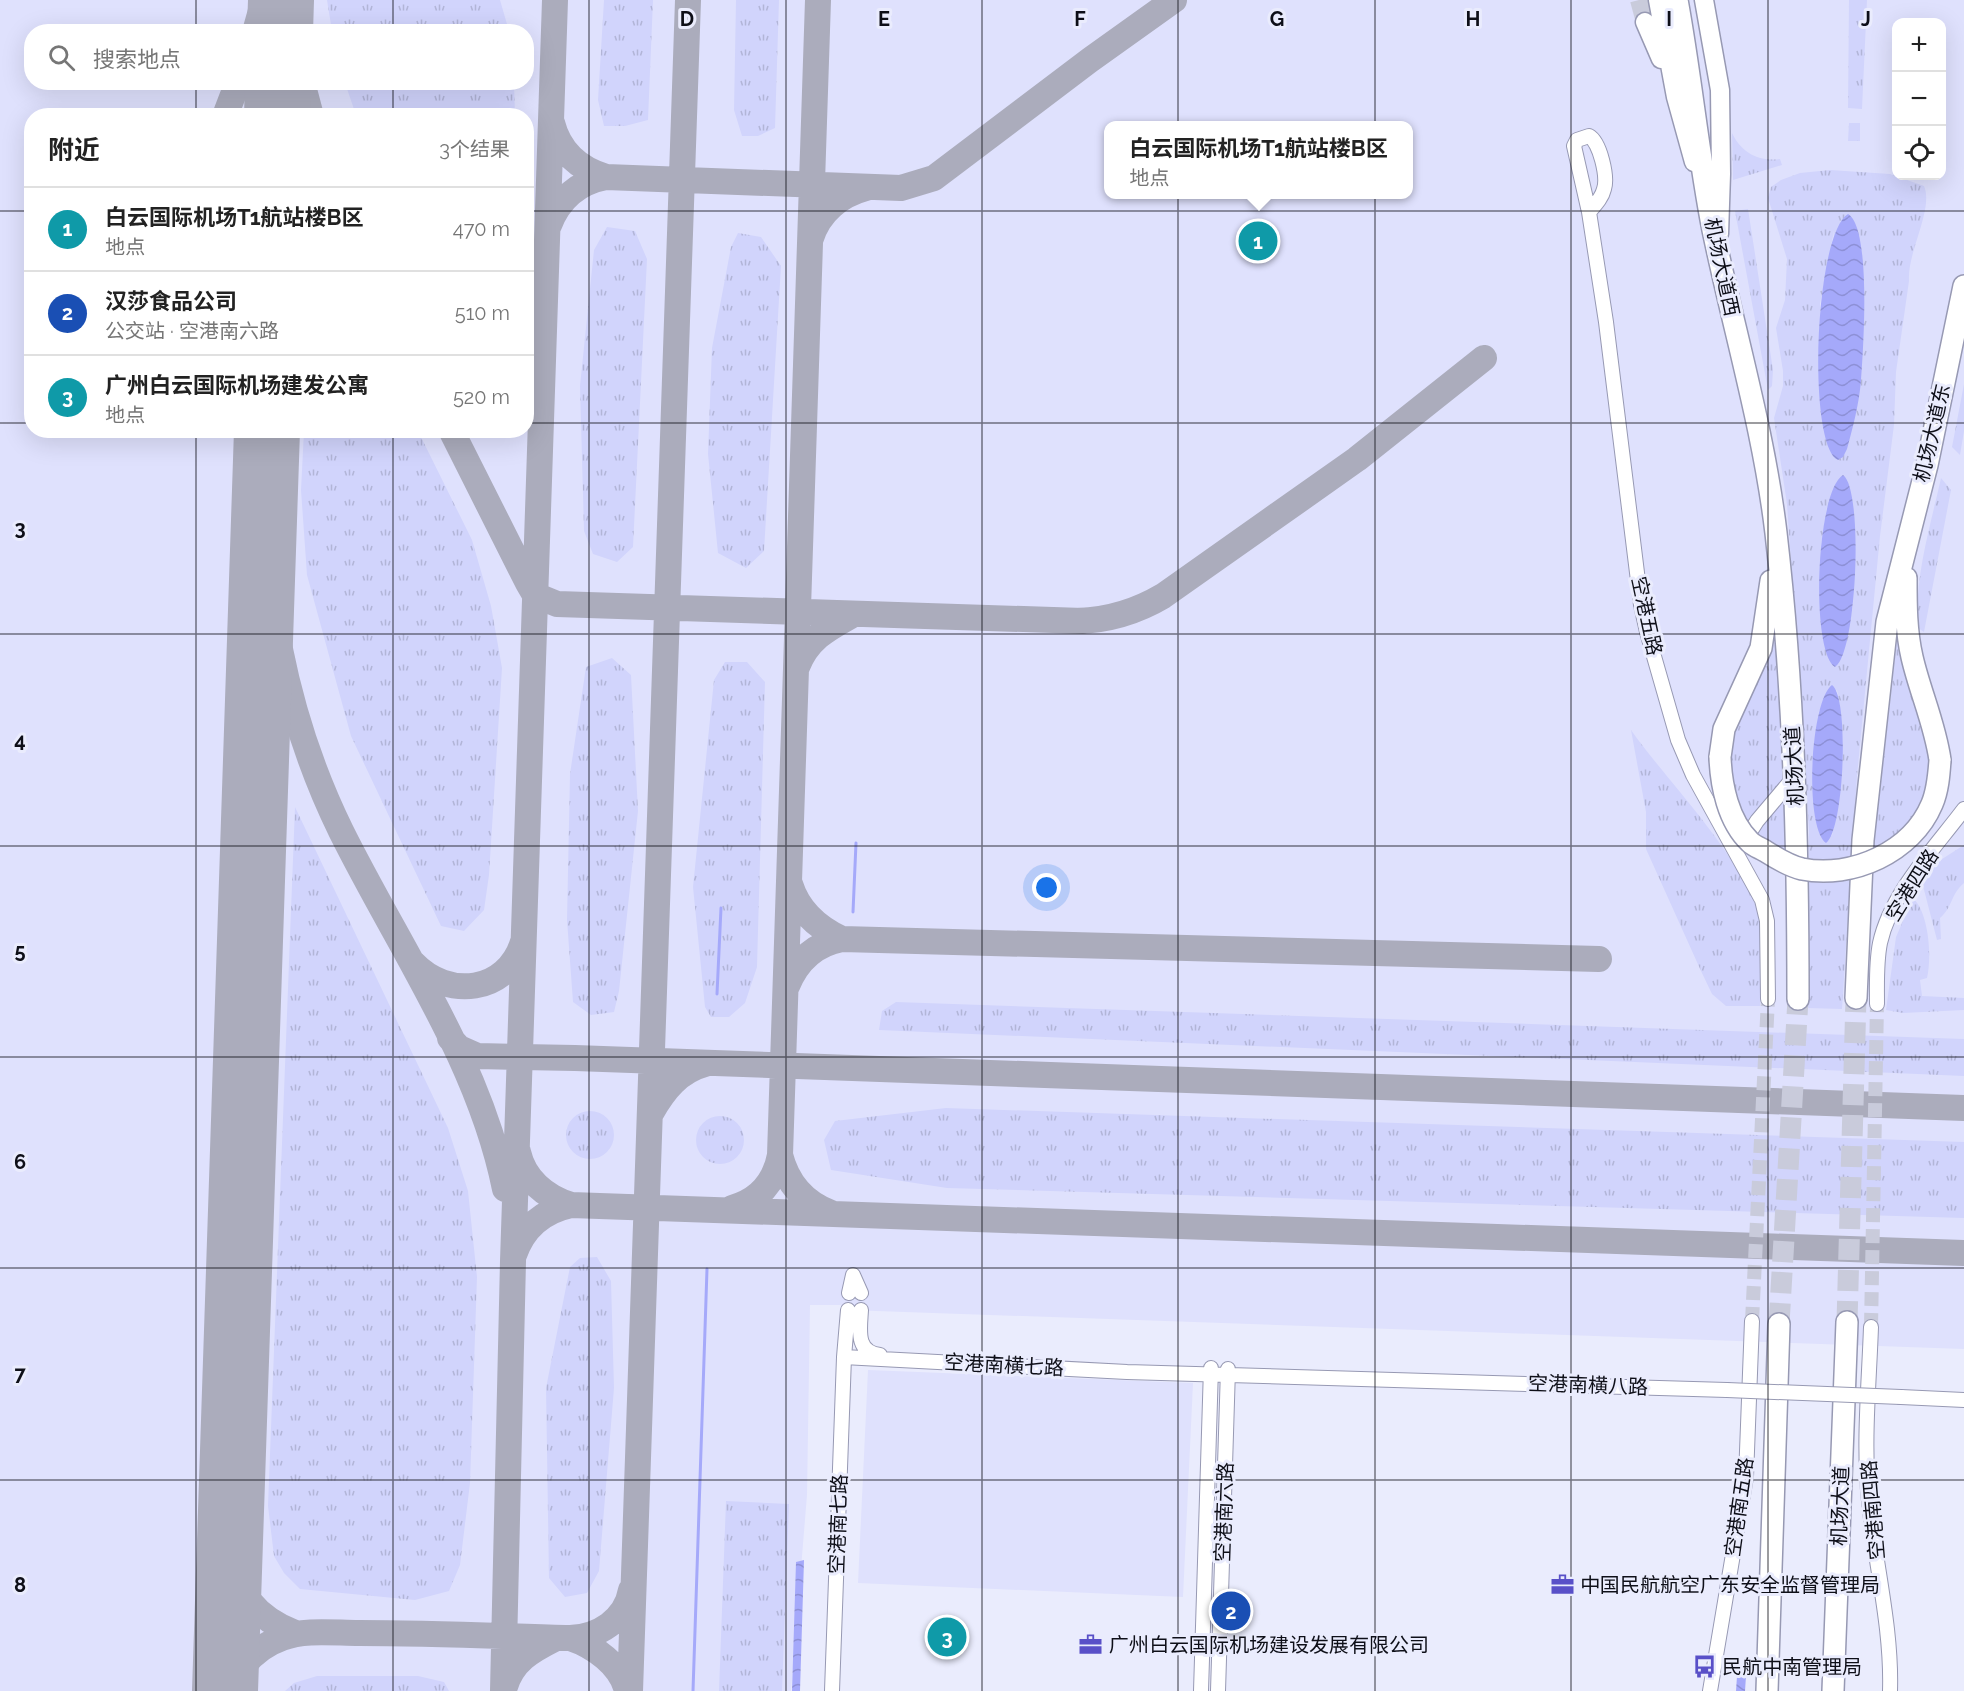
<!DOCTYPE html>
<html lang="zh">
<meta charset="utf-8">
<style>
:root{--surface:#fff;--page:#f2f2f2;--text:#222;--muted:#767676;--line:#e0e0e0;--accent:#5950c8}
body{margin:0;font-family:Raleway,"Noto Sans SC",sans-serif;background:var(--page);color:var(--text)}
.controls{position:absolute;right:18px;top:18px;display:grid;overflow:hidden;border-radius:12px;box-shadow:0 6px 24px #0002}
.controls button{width:54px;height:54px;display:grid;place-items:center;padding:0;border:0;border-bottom:2px solid var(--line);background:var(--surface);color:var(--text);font:30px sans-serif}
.you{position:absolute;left:1047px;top:888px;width:21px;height:21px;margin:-15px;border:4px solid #fff;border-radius:50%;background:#1a73e8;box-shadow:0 0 0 9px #1a73e833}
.badge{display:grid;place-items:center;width:39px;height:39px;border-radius:50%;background:var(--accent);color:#fff;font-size:20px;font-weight:700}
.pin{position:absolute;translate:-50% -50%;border:3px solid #fff;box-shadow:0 2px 6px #0006}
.popup{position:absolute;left:1104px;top:121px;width:309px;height:78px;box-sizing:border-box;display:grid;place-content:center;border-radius:12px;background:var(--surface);filter:drop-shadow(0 2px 4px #0005);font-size:20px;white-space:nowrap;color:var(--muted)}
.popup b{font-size:22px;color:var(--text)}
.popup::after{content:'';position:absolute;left:50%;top:100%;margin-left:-12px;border:12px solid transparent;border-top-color:var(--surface)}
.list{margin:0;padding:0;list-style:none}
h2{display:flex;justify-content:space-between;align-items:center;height:78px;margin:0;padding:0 24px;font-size:26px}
h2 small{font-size:20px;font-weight:400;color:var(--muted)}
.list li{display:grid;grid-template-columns:39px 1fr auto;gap:18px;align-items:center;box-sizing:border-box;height:84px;padding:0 24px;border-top:2px solid var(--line)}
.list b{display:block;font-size:22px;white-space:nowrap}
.list p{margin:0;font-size:20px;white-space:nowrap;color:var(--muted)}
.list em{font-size:20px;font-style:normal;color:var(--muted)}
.icon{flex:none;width:33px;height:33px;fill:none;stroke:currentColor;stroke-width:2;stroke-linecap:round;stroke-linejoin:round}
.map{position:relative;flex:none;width:1964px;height:1691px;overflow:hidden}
.search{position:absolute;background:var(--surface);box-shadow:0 6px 24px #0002;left:24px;top:24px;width:510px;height:66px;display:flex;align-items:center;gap:15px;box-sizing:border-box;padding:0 21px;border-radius:24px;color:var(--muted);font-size:22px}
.panel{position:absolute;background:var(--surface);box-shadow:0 6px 24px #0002;left:24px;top:108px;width:510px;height:330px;border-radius:24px}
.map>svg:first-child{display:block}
</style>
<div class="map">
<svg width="1964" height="1691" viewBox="0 0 1964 1691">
<defs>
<pattern id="grass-tufts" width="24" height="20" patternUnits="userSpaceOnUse" patternTransform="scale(1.5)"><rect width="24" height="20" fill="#d1d4fc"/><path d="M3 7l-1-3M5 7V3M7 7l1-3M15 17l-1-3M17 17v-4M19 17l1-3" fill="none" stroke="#b2b5d7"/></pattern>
<pattern id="water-waves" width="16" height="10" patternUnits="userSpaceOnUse" patternTransform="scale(1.5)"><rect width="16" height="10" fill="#a5a9fa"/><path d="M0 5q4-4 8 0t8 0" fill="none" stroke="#8d90d6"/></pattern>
</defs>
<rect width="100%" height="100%" fill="#eaecfd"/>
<path fill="#dfe1fd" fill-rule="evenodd" d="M 0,0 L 1964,0 L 1964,1349 L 848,1310 L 841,1309 L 841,1305 L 810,1305 L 807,1495 L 791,1691 L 0,1691 ZM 1896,22 L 1942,22 L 1942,176 L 1896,176 ZM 32,32 L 526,32 L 526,82 L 32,82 ZM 32,116 L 526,116 L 526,430 L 32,430 ZM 1108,125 L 1408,125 L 1408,194 L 1108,194 Z
M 868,1370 L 1193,1383 L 1183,1597 L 858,1583 Z"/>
<path fill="url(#grass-tufts)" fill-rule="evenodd" d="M 327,0 L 500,0 L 509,31 L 332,31 Z
M 604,0 L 653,0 L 648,120 L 625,126 L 604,126 L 598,100 Z
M 736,0 L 779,0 L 775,128 L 758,136 L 742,136 L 734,110 Z
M 1849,0 L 1867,0 L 1862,109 L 1848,108 Z
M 345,83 L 514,83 L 515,115 L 356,115 Z
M 1849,123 L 1860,123 L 1860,141 L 1848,141 Z
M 1732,133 C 1741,152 1758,162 1780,159 L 1782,165 L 1733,180 Z
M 1830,170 L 1890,174 L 1924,186 C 1934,209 1907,252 1909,281 L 1896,372 L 1894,425 L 1880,536 L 1857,776 L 1842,1009 L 1807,1008 L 1809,830 L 1787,504 L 1774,418 L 1783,386 L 1783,371 L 1776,328 L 1785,300 L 1787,259 L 1768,198 L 1771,187 L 1781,180 L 1800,173 ZM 1834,231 L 1822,421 L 1820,304 ZM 1827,507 L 1855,546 L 1853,606 L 1842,658 L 1822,637 L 1821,545 ZM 1837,690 C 1847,738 1843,789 1832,836 L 1815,818 L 1814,743 L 1819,711 Z
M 1748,209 L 1773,370 L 1772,386 L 1768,390 L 1735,211 Z
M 607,227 L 635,231 L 647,259 L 633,547 L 617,562 L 593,554 L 584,531 L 580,386 L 594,250 Z
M 738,233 L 761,237 L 781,266 L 764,551 L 746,568 L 718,553 L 708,454 L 712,348 L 731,247 Z
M 1964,384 L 1964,431 L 1960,455 L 1952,447 Z
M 304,431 L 418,431 L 472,540 L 491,606 L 502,668 L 489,875 L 484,910 L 464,931 L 441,926 L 351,736 L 307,575 L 301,490 Z
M 1941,478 L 1951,490 L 1924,632 L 1918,628 C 1914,578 1930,528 1941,478 Z
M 1775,607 L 1787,857 L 1752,832 L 1731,791 L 1730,746 L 1739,717 L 1753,693 L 1767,649 Z
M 1900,612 C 1911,660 1952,775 1918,816 C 1906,831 1887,843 1873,855 Z
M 612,658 L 631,675 L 638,811 L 619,991 L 614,1012 L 591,1015 L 573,1002 L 567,920 L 570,774 L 586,667 Z
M 725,662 L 747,662 L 765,682 L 757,967 L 745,1003 L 729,1017 L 711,1017 L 705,1007 L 693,887 L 714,680 Z
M 1631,730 C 1666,781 1758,871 1762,933 C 1764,957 1760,982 1760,1006 L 1726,1006 L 1712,994 L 1701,971 L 1646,849 L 1646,812 Z
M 295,807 L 448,1128 L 468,1191 L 477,1277 L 470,1483 L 460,1565 L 449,1591 L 415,1600 L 300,1589 L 284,1573 L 274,1556 L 268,1506 Z
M 1964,845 L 1964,883 C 1950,895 1953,907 1940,918 L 1941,939 L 1937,940 L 1922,882 L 1939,861 Z
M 1913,898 C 1929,913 1932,957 1927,978 L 1920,980 L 1922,996 L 1964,998 L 1964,1010 L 1903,1013 L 1886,1010 L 1896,937 Z
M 896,1002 L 1964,1039 L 1964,1076 L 879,1030 L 882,1011 Z
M 946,1108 L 1964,1142 L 1964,1218 L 947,1188 L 831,1170 L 824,1140 L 835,1121 Z
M566 1135a24 24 0 1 1 48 0a24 24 0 1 1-48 0Z
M696 1140a24 24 0 1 1 48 0a24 24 0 1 1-48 0Z
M 597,1257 L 611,1281 L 614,1388 L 599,1571 L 587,1593 L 565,1597 L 549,1578 L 546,1388 L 570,1267 L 580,1258 Z
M 726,1501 L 789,1504 L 782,1691 L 719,1691 Z
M 317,1676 L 418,1676 L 444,1682 L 449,1691 L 285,1691 L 294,1683 Z"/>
<path fill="url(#water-waves)" d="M 1848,214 C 1872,228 1863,352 1861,381 C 1859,404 1853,427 1847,449 L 1843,457 L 1838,460 C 1807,446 1814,235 1848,214 Z
M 1843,475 C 1864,489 1857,655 1835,667 C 1810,651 1816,491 1843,475 Z
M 1832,685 C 1850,698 1844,831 1826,843 C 1804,827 1810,701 1832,685 Z
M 804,1560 L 800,1691 L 792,1691 L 796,1562 Z
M 1737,1676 L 1746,1676 L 1745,1691 L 1736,1691 Z"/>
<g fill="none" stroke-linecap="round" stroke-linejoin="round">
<path stroke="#a5a9fa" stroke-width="3" d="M 853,912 L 856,843
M 717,994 L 721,908
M 693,1691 L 707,1269"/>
<path stroke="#abacbc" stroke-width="26" d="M 289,0 L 292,32
M 255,32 L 264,0
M 302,82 L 311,116
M 225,116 L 238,82
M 552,123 C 559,151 579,169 606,177
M 549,225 C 559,199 579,182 606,177 L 901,188 L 934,178 L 1090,60 L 1174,0
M 811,238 C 819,212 840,195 866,188
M 451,430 L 528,583 L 535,595 L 557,604 L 1083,621
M 264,516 C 269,626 292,731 341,831 C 399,948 479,1060 505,1189
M 1078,621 C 1109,620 1136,612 1163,596 L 1357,459 L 1484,358
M 797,667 C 808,638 829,628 854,614
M 790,884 C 798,910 818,928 842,939
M 413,963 C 448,1000 507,993 523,942
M 787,986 C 797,961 815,944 842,939 L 1599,959
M 450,1038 L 459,1048 L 477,1056 L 575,1058 L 1964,1108
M 651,1113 C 664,1090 679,1071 705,1064
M 518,1152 C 524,1179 545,1197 571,1205 L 1964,1253
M 780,1155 C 787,1183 804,1203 831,1213
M 732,1208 C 758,1201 775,1182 780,1155 L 818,0
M 514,1255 C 523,1228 543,1211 571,1205
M 229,1550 C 233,1590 257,1619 295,1633
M 504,1690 C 511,1661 532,1650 556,1638
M 228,1691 C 239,1667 256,1647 282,1638 C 305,1629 334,1633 359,1633 C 429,1633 500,1636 570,1638
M 503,1691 L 513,1261 L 555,0
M 627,1691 C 621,1665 594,1646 570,1638 C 598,1637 626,1620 631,1590
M 630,1691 L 688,0"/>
<path stroke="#abacbc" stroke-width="66" d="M 280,32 L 281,0
M 277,116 L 278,82
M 225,1691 L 267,430"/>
<path stroke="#c9cbdb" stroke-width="14" stroke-dasharray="14 7" stroke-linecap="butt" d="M 1752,1321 L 1768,999
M 1871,1327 L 1877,1004"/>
<path stroke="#c9cbdb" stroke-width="18" stroke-dasharray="18 9" stroke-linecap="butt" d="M 1639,0 L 1645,22"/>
<path stroke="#c9cbdb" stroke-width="21" stroke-dasharray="21 10" stroke-linecap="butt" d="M 1847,1322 L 1856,998
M 1779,1324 L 1798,999"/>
<defs>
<path id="minor" d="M 1589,212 C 1595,205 1602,198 1604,189 C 1608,177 1600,142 1589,136 L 1577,140 L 1574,146 L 1589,212 L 1606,322 L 1641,605 L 1647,632 L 1678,740 L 1693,775 L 1762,900 L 1767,921 L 1768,999
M 1743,843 L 1757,821 L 1795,776
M 1877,1004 C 1877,984 1876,963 1880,943 C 1891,893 1934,849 1964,809
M 853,1275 L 861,1293
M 849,1293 L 853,1275
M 848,1310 L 844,1357 L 862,1358 L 1127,1372 L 1727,1390
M 861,1310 C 860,1329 855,1352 880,1355
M 1871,1327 C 1869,1385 1863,1443 1869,1501 C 1875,1564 1892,1627 1890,1691
M 1901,1397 L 1964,1400
M 832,1691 L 844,1357
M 1201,1691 L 1211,1368
M 1218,1691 L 1228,1369
M 1710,1691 L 1746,1477 L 1752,1321"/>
<path id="major" d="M 1658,0 L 1676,97 L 1694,162
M 1704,0 L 1720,90 L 1721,174 L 1719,234
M 1645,22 L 1661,59"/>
<path id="highway" d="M 1677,0 C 1691,76 1698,154 1713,230 C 1734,331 1764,431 1776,533 C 1794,688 1798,843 1798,999
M 1906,578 C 1906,605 1906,631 1912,657 C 1920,692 1935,724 1940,760
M 1720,757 L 1724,729 L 1761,648 L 1771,581
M 1856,998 L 1863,840 L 1887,622 L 1927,465 L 1964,286
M 1767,1691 L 1779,1324
M 1833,1691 L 1847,1322"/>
</defs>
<use href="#minor" stroke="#9799b3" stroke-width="16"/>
<use href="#major" stroke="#9799b3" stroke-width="21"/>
<use href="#highway" stroke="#9799b3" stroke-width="24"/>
<use href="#minor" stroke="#fff" stroke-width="14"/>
<use href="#major" stroke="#fff" stroke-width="18"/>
<use href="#highway" stroke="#fff" stroke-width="21"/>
<defs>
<path id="minor-bridge" d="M 1727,1390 L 1901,1397"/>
<path id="highway-bridge" d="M 1720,757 C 1721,785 1728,821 1750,842 C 1754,846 1760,848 1765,851 C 1776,858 1789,866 1802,869 C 1852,879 1912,852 1932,804 C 1938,790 1939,774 1940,760"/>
</defs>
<use href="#minor-bridge" stroke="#9799b3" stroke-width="16" stroke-linecap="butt"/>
<use href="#highway-bridge" stroke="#9799b3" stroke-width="24" stroke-linecap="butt"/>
<use href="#minor-bridge" stroke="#fff" stroke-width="14"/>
<use href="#highway-bridge" stroke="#fff" stroke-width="21"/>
</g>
<path fill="none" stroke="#0e0f18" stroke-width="1.5" stroke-opacity="0.55" d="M 196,0 L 196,32M 393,0 L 393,32M 589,0 L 589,1691M 786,0 L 786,1691M 982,0 L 982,1691M 1178,0 L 1178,1691M 1375,0 L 1375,1691M 1571,0 L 1571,1691M 1768,0 L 1768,1691M 196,82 L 196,116M 393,82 L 393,116M 0,211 L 32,211M 526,211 L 1964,211M 0,423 L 32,423M 526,423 L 1964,423M 196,430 L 196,1691M 393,430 L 393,1691M 0,634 L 1964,634M 0,846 L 1964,846M 0,1057 L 1964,1057M 0,1268 L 1964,1268M 0,1480 L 1964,1480"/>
<defs>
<symbol id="office-bare" viewBox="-9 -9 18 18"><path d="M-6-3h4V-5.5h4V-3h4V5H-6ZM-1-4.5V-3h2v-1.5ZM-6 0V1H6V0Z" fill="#5950c8" stroke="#eaecfd" stroke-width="2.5" paint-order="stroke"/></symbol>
<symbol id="bus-bare" viewBox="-9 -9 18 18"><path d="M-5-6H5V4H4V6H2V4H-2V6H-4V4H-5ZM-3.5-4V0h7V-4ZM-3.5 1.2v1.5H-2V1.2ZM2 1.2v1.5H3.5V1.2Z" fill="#5950c8" stroke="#eaecfd" stroke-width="2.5" paint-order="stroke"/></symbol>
</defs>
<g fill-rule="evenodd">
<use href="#office-bare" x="1546" y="1568" width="33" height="33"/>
<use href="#office-bare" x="1074" y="1628" width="33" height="33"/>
<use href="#bus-bare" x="1688" y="1650" width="33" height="33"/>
</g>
<g text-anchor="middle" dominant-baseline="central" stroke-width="6" stroke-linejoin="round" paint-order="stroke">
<g font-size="20" fill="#0e0f18" stroke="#eaecfd">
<text transform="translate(1722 267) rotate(78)">机场大道西</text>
<text transform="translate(1932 433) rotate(-77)">机场大道东</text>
<text transform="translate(1647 616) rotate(78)">空港五路</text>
<text transform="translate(1794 766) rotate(-93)">机场大道</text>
<text transform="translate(1912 885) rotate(-58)">空港四路</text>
<text transform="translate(1004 1365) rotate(3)">空港南横七路</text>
<text transform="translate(1588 1385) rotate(2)">空港南横八路</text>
<text transform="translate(1840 1506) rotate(-88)">机场大道</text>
<text transform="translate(1739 1507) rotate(-82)">空港南五路</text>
<text transform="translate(1873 1510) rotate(-95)">空港南四路</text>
<text transform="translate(1224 1512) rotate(-88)">空港南六路</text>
<text transform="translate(838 1524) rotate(-88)">空港南七路</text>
</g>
<g font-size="20" fill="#0e0f18" stroke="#eaecfd" text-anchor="start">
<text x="1580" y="1585">中国民航航空广东安全监督管理局</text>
<text x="1109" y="1645">广州白云国际机场建设发展有限公司</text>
<text x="1722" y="1667">民航中南管理局</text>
</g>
</g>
<g font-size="20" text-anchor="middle" font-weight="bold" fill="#0e0f18" stroke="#eaecfd" stroke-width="6" stroke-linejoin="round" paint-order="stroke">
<text x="687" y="26">D</text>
<text x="884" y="26">E</text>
<text x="1080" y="26">F</text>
<text x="1277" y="26">G</text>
<text x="1473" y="26">H</text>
<text x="1669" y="26">I</text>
<text x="1866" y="26">J</text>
<text x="20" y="535">3</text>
<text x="20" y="747">4</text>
<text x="20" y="958">5</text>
<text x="20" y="1169">6</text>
<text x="20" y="1381">7</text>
<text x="20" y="1592">8</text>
</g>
</svg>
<div class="controls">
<button>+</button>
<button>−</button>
<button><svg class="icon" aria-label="locate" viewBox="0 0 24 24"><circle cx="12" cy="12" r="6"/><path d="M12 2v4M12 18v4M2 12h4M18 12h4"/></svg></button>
</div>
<div class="you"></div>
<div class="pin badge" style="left:1258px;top:241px;background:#0f9aa8">1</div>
<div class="popup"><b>白云国际机场T1航站楼B区</b>地点</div>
<div class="pin badge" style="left:1231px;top:1611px;background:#1a4fb4">2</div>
<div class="pin badge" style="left:947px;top:1637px;background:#0f9aa8">3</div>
<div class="search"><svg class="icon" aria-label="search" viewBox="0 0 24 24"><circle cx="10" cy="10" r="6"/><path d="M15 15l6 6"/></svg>搜索地点</div>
<section class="panel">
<h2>附近<small>3个结果</small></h2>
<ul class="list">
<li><span class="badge" style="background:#0f9aa8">1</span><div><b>白云国际机场T1航站楼B区</b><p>地点</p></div><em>470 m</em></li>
<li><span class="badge" style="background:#1a4fb4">2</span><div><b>汉莎食品公司</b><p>公交站 · 空港南六路</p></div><em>510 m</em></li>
<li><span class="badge" style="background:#0f9aa8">3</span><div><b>广州白云国际机场建发公寓</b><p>地点</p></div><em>520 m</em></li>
</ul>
</section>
</div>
